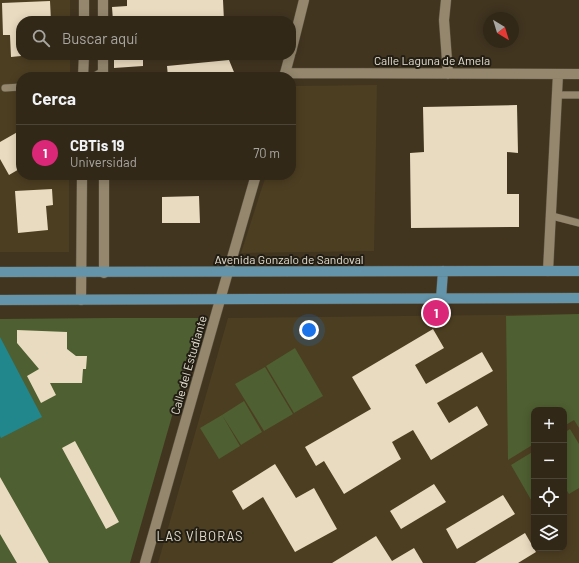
<!DOCTYPE html>
<html lang="es">
<meta charset="utf-8">
<style>
:root{--surface:#312818;--page:#3d3425;--text:#f1f3f6;--muted:#a8a6a2;--line:#4c4437;--accent:#db2777}
body{margin:0;font-family:Barlow,sans-serif;background:var(--page);color:var(--text)}
.controls{position:absolute;right:12px;bottom:12px;display:grid;overflow:hidden;border-radius:8px;box-shadow:0 2px 10px #0003}
.controls button{width:36px;height:36px;display:grid;place-items:center;padding:0;border:0;border-bottom:1px solid var(--line);background:var(--surface);color:var(--text);font:20px sans-serif}
.compass{position:absolute;left:483px;top:12px;width:36px;height:36px;border-radius:50%;background:var(--surface);box-shadow:0 2px 10px #0003;rotate:142deg}
.you{position:absolute;left:309px;top:330px;width:14px;height:14px;margin:-10px;border:3px solid #fff;border-radius:50%;background:#1a73e8;box-shadow:0 0 0 6px #1a73e833}
.badge{display:grid;place-items:center;width:26px;height:26px;border-radius:50%;background:var(--accent);color:#fff;font-size:13px;font-weight:700}
.pin{position:absolute;translate:-50% -50%;border:2px solid #fff;box-shadow:0 1px 4px #0006}
.list{margin:0;padding:0;list-style:none}
h2{display:flex;justify-content:space-between;align-items:center;height:52px;margin:0;padding:0 16px;font-size:17px}
h2 small{font-size:13px;font-weight:400;color:var(--muted)}
.list li{display:grid;grid-template-columns:26px 1fr auto;gap:12px;align-items:center;box-sizing:border-box;height:56px;padding:0 16px;border-top:1px solid var(--line)}
.list b{display:block;font-size:15px;white-space:nowrap}
.list p{margin:0;font-size:13px;white-space:nowrap;color:var(--muted)}
.list em{font-size:13px;font-style:normal;color:var(--muted)}
.icon{flex:none;width:22px;height:22px;fill:none;stroke:currentColor;stroke-width:2;stroke-linecap:round;stroke-linejoin:round}
.map{position:relative;flex:none;width:579px;height:563px;overflow:hidden}
.search{position:absolute;background:var(--surface);box-shadow:0 2px 10px #0003;left:16px;top:16px;width:280px;height:44px;display:flex;align-items:center;gap:10px;box-sizing:border-box;padding:0 14px;border-radius:16px;color:var(--muted);font-size:15px}
.panel{position:absolute;background:var(--surface);box-shadow:0 2px 10px #0003;left:16px;top:72px;width:280px;height:108px;border-radius:16px}
.map>svg:first-child{display:block}
</style>
<div class="map">
<svg width="579" height="563" viewBox="0 0 579 563">
<rect width="100%" height="100%" fill="#413520"/>
<path fill="#4c3e21" fill-rule="evenodd" d="M 0,0 L 70,0 L 70,21 L 21,21 L 21,55 L 70,55 L 70,77 L 21,77 L 21,175 L 69,175 L 69,252 L 0,252 Z
M 377,85 L 374,251 L 241,253 L 266,175 L 291,175 L 291,95 L 294,86 Z
M 579,314 L 579,563 L 158,563 L 228,318 ZM 534,410 L 564,410 L 564,548 L 534,548 Z"/>
<path fill="#4e5f31" d="M 579,314 L 579,428 L 574,420 L 564,426 L 564,410 L 534,410 L 534,444 L 508,460 L 506,316 Z
M 111,318 L 200,318 L 130,563 L 0,563 L 0,319 Z
M 295,348 L 323,396 L 294,413 L 266,366 Z
M 265,367 L 293,414 L 264,431 L 235,384 Z
M 244,401 L 262,432 L 241,445 L 222,415 Z
M 222,415 L 240,446 L 219,459 L 200,428 Z
M 570,429 L 579,444 L 579,488 L 569,494 L 564,486 L 564,433 Z
M 534,451 L 534,505 L 511,465 Z"/>
<path fill="#22878d" d="M 0,337 L 42,417 L 1,438 L 0,436 Z"/>
<path fill="#e9dbc0" d="M 127,0 L 223,0 L 224,21 L 113,21 L 112,7 L 127,6 Z
M 50,1 L 51,21 L 21,21 L 21,56 L 11,57 L 10,35 L 3,35 L 2,3 Z
M 114,55 L 143,55 L 143,66 L 114,68 Z
M 229,60 L 236,77 L 168,77 L 167,66 Z
M 517,105 L 518,153 L 507,152 L 507,194 L 519,194 L 519,227 L 411,228 L 410,153 L 424,152 L 423,107 Z
M 21,130 L 21,168 L 9,175 L 0,159 L 0,142 Z
M 52,189 L 53,205 L 46,206 L 48,230 L 18,233 L 15,191 Z
M 199,196 L 200,223 L 162,223 L 162,197 Z
M 433,329 L 444,348 L 415,365 L 426,384 L 482,352 L 493,371 L 437,403 L 449,423 L 477,406 L 488,425 L 431,460 L 413,430 L 392,442 L 401,459 L 344,494 L 324,461 L 316,466 L 305,447 L 371,409 L 352,377 Z
M 17,330 L 67,332 L 67,349 L 76,356 L 87,356 L 86,369 L 83,369 L 82,383 L 50,383 L 56,395 L 41,403 L 27,376 L 39,369 L 17,343 Z
M 75,441 L 119,522 L 106,529 L 62,448 Z
M 275,464 L 296,498 L 314,488 L 337,529 L 295,552 L 263,497 L 243,510 L 232,491 Z
M 0,477 L 49,563 L 17,563 L 0,534 Z
M 434,484 L 446,502 L 401,529 L 390,511 Z
M 503,495 L 515,514 L 457,549 L 446,529 Z
M 525,533 L 536,552 L 518,563 L 475,563 Z
M 376,536 L 392,561 L 414,548 L 423,563 L 332,563 Z"/>
<g fill="none" stroke-linecap="round" stroke-linejoin="round">
<defs>
<path id="service" d="M 93,77 L 103,71
M 5,88 L 21,87
M 557,95 L 579,95
M 552,216 L 579,223"/>
<path id="minor" d="M 446,0 L 444,20 L 448,74
M 291,52 L 304,0
M 286,73 L 579,74
M 284,77 L 290,55
M 548,271 L 558,74
M 228,272 L 256,175"/>
<path id="tertiary" d="M 103,0 L 103,21
M 84,21 L 84,0
M 103,55 L 103,77
M 83,77 L 84,55
M 104,175 L 104,273
M 81,300 L 82,175
M 145,563 L 228,272"/>
<path id="primary" d="M 0,272 L 579,271
M 441,299 L 443,271
M 0,300 L 579,298"/>
</defs>
<use href="#service" stroke="#5c523f" stroke-width="8"/>
<use href="#minor" stroke="#5c523f" stroke-width="11"/>
<use href="#tertiary" stroke="#5c523f" stroke-width="11"/>
<use href="#primary" stroke="#5c523f" stroke-width="11"/>
<use href="#service" stroke="#94876e" stroke-width="7"/>
<use href="#minor" stroke="#94876e" stroke-width="10"/>
<use href="#tertiary" stroke="#94876e" stroke-width="10"/>
<use href="#primary" stroke="#6494a9" stroke-width="10"/>
</g>
<g text-anchor="middle" dominant-baseline="central" stroke-width="4" stroke-linejoin="round" paint-order="stroke">
<g font-size="12" fill="#e3dccf" stroke="#231e14">
<text x="432" y="60">Calle Laguna de Amela</text>
<text x="289" y="259">Avenida Gonzalo de Sandoval</text>
<text transform="translate(188 365) rotate(-74)">Calle del Estudiante</text>
</g>
<g font-size="13" letter-spacing="1" fill="#e3dccf" stroke="#231e14">
<text x="200" y="536">LAS VÍBORAS</text>
</g>
</g>
</svg>
<div class="controls">
<button>+</button>
<button>−</button>
<button><svg class="icon" aria-label="locate" viewBox="0 0 24 24"><circle cx="12" cy="12" r="6"/><path d="M12 2v4M12 18v4M2 12h4M18 12h4"/></svg></button>
<button><svg class="icon" aria-label="layers" viewBox="0 0 24 24"><path d="M12 4l9 5-9 5-9-5zM3 14l9 5 9-5"/></svg></button>
</div>
<svg class="compass" viewBox="-18 -18 36 36"><path d="M0-13l5 13h-10z" fill="#e53935"/><path d="M0 13l5-13h-10z" fill="#a8a6a2"/></svg>
<div class="you"></div>
<div class="pin badge" style="left:436px;top:313px">1</div>
<div class="search"><svg class="icon" aria-label="search" viewBox="0 0 24 24"><circle cx="10" cy="10" r="6"/><path d="M15 15l6 6"/></svg>Buscar aquí</div>
<section class="panel">
<h2>Cerca<small></small></h2>
<ul class="list">
<li><span class="badge">1</span><div><b>CBTis 19</b><p>Universidad</p></div><em>70 m</em></li>
</ul>
</section>
</div>
